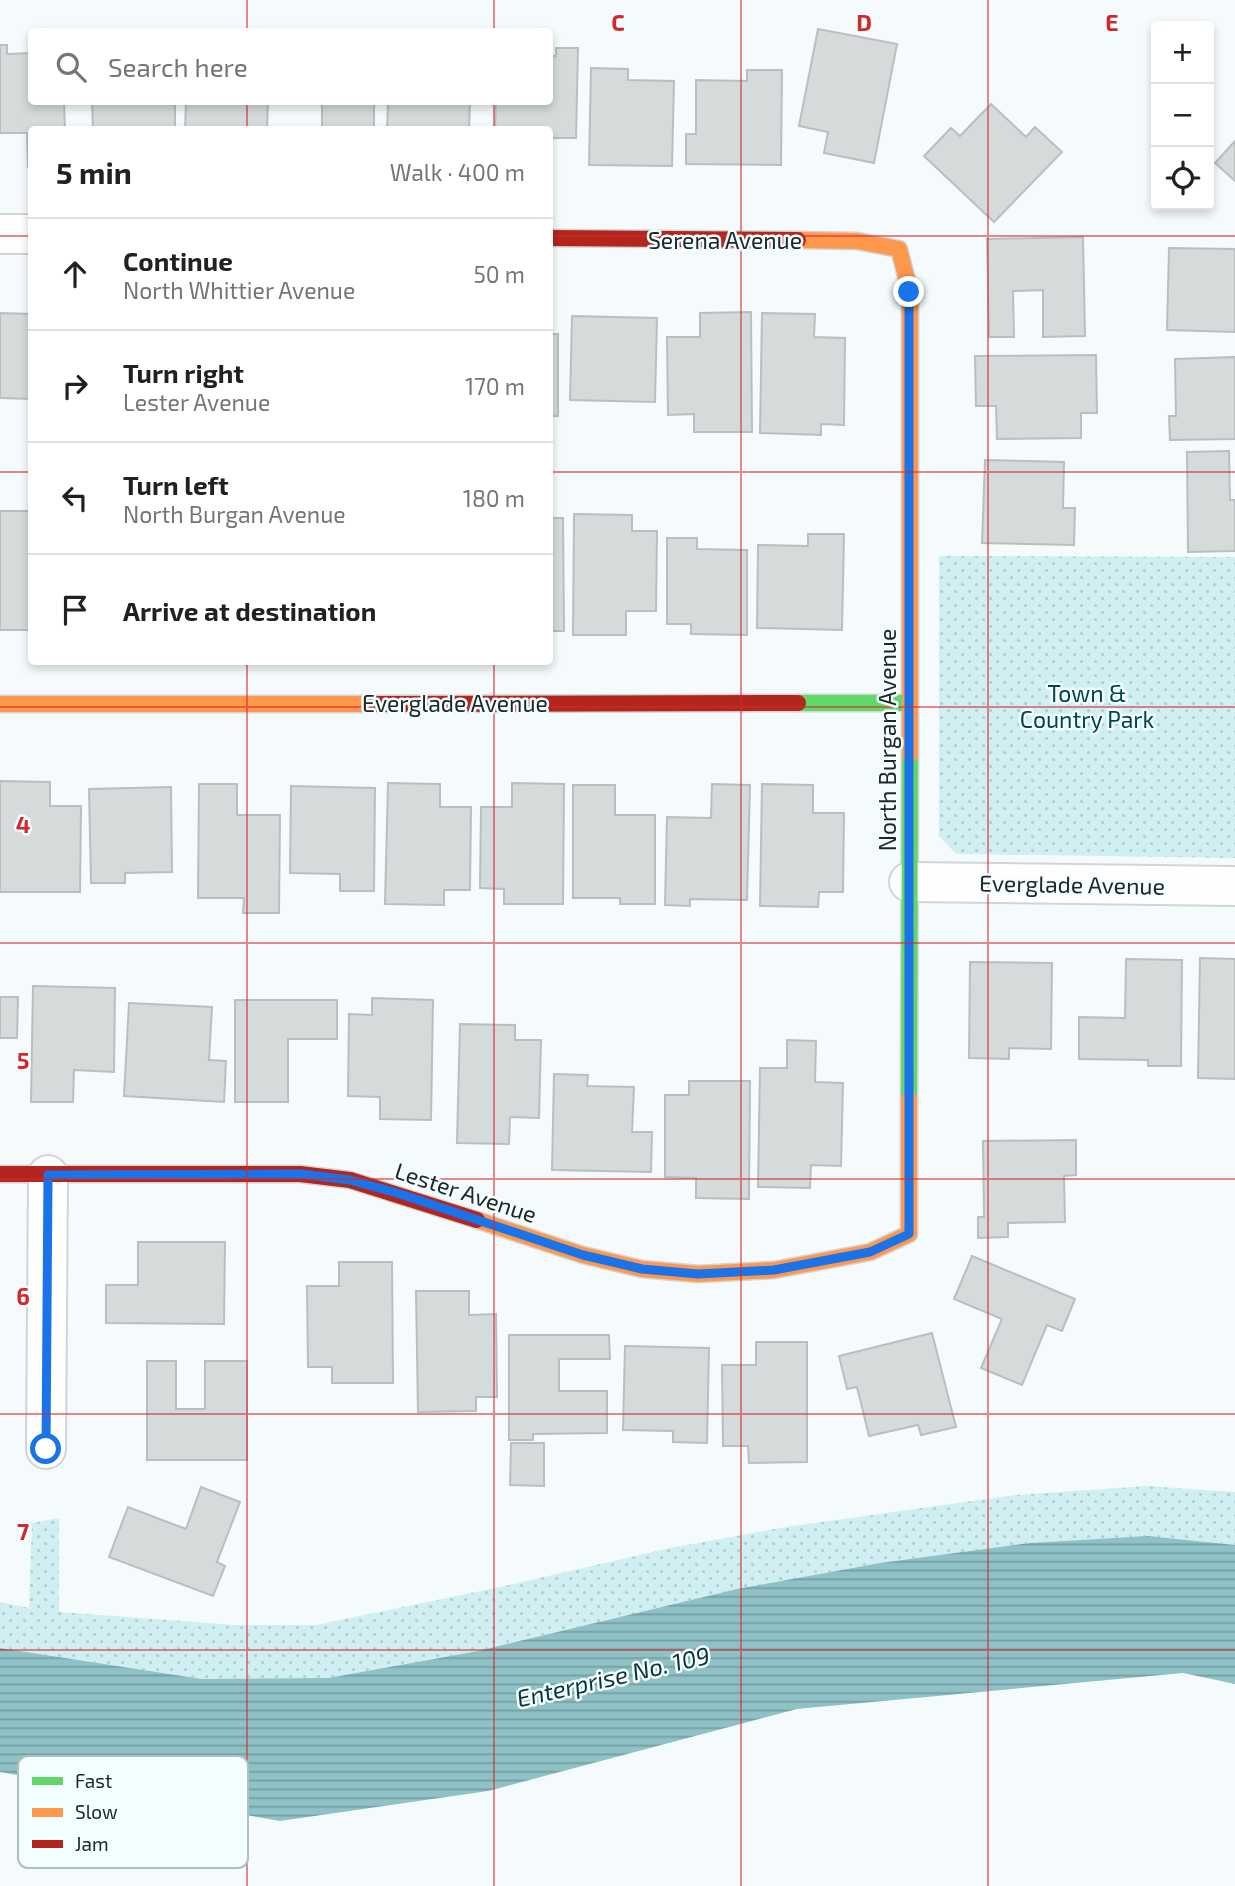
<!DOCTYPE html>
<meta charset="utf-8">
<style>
:root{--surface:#fff;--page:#f6f6f6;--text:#202124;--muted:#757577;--line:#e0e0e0}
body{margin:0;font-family:"Exo 2",sans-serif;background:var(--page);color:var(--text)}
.controls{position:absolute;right:21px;top:21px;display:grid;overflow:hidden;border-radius:7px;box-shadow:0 4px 10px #0003}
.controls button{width:63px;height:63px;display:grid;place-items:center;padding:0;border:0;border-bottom:2px solid var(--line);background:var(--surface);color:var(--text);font:35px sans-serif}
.stop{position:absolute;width:21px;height:21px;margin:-16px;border:5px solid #1a73e8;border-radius:50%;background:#fff}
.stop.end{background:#1a73e8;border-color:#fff;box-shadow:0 2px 7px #0008}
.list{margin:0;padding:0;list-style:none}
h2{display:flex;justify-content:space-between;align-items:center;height:91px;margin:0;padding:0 28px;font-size:30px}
h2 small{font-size:23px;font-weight:400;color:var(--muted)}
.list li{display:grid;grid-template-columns:46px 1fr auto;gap:21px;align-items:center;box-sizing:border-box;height:112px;padding:0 28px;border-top:2px solid var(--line)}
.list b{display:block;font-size:26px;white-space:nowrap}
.list p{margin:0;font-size:23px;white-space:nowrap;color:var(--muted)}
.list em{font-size:23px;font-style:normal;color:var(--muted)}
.icon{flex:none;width:38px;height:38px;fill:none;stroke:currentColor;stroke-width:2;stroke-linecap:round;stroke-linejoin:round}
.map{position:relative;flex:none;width:1235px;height:1886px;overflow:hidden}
.search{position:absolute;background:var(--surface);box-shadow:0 4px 10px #0003;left:28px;top:28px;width:525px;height:77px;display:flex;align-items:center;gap:18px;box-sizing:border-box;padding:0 24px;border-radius:7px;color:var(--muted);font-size:26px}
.panel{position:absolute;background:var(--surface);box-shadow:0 4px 10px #0003;left:28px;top:126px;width:525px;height:539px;border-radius:7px}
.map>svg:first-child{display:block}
</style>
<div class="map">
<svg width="1235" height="1886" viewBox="0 0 1235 1886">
<defs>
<pattern id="park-dots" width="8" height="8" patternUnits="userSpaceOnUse" patternTransform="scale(1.75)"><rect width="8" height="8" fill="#d0eff2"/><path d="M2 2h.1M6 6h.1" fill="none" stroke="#b2cdd0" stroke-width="1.8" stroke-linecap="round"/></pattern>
<pattern id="water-rules" width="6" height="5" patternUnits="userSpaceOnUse" patternTransform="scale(1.75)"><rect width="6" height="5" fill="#8fc2c6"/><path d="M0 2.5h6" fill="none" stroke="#749ea1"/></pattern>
</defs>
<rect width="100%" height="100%" fill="#f5fbfc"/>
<path fill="url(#park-dots)" d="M 939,556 L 1235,557 L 1235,858 L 956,854 L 939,836 Z
M 1147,1486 L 1235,1492 L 1235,1545 L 1148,1536 L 1030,1543 L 880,1563 L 737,1589 L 478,1651 L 328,1678 L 202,1679 L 0,1648 L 0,1602 L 29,1608 L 32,1523 L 59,1518 L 59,1612 L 236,1625 L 316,1625 L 505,1586 L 670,1548 L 786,1527 L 1015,1495 Z"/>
<path fill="url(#water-rules)" d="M 1148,1536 L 1235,1545 L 1235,1684 L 1183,1673 L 797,1709 L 488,1791 L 280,1821 L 0,1772 L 0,1648 L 202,1679 L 328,1678 L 478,1651 L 737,1589 L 880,1563 L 1030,1543 Z"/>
<path fill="#d5dadb" stroke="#b9bebf" stroke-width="2" d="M 818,29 L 897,44 L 874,163 L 824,153 L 828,132 L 799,126 Z
M 0,45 L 7,45 L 7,54 L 32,53 L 32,102 L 64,102 L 65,130 L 32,130 L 32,166 L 28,167 L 27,133 L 0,133 Z
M 556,48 L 578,48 L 576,138 L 550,138 L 550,130 L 495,130 L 496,102 L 550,102 L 550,56 L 556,56 Z
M 591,68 L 628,69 L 628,80 L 674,81 L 672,166 L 589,165 Z
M 747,70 L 782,70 L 781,165 L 686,164 L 686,134 L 696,134 L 696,80 L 747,81 Z
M 92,102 L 175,102 L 175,130 L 93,130 Z
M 186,102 L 268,102 L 267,130 L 185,130 Z
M 277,102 L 374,102 L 374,130 L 322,130 L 322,104 Z
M 388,102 L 470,102 L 469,130 L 387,130 Z
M 991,104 L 1026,137 L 1035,127 L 1062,152 L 994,222 L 924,156 L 951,128 L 960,136 Z
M 1235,141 L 1235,181 L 1215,163 Z
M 1083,237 L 1085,336 L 1043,337 L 1043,290 L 1013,291 L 1014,337 L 989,337 L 987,239 Z
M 1169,248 L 1235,249 L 1235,332 L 1167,330 Z
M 751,312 L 752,432 L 694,432 L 694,414 L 668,415 L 667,337 L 700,337 L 700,313 Z
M 0,313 L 32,314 L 32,399 L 0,398 Z
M 762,313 L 815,314 L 814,337 L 845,338 L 844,425 L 821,424 L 821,435 L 760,433 Z
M 572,316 L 657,318 L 655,402 L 570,400 Z
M 550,334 L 558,334 L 558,416 L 550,416 Z
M 1096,355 L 1097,413 L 1081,413 L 1081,438 L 997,439 L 996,406 L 976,406 L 975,356 Z
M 1235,357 L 1235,439 L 1170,440 L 1169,416 L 1176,416 L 1175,359 Z
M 1229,451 L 1230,500 L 1235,500 L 1235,551 L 1188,552 L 1187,452 Z
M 985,460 L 1064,462 L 1063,508 L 1075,508 L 1074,545 L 982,543 Z
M 0,511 L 32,511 L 32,630 L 0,630 Z
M 574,514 L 632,515 L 632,531 L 657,531 L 656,611 L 626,611 L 626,635 L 573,635 Z
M 550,518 L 563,518 L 564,631 L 550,631 Z
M 808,534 L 844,534 L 842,630 L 757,628 L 758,545 L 808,546 Z
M 667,538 L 697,538 L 697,549 L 747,550 L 747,635 L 691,634 L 691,624 L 667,624 Z
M 0,781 L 50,782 L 50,806 L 81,806 L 80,892 L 0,892 Z
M 388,783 L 440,784 L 440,807 L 471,807 L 470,890 L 444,890 L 444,905 L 385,904 Z
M 512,783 L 564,784 L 563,904 L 504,904 L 504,889 L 480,888 L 481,807 L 512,807 Z
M 199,784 L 237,784 L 237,815 L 280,815 L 279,913 L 243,913 L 244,898 L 198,898 Z
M 712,784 L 750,785 L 747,900 L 690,899 L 690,906 L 665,905 L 667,817 L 711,818 Z
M 762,784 L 813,785 L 813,813 L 844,813 L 843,892 L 819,892 L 818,907 L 760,906 Z
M 573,785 L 615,785 L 615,815 L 655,815 L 655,904 L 620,904 L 620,898 L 573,898 Z
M 291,786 L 375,788 L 374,891 L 340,891 L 340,874 L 290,873 Z
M 171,787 L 172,872 L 125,873 L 125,883 L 91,883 L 89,789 Z
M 1200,958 L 1235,959 L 1235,1079 L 1198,1078 Z
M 1126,959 L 1182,960 L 1181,1066 L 1148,1066 L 1148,1060 L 1079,1059 L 1079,1017 L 1125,1018 Z
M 970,962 L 1052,963 L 1051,1049 L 1009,1048 L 1009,1059 L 969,1058 Z
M 33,986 L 115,988 L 114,1072 L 74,1070 L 73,1102 L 31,1102 Z
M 0,997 L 18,997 L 17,1038 L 0,1038 Z
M 372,998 L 433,1000 L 431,1120 L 380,1119 L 380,1097 L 348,1096 L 349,1014 L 372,1015 Z
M 235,1000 L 337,1000 L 337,1039 L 288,1039 L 288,1102 L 235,1102 Z
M 129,1003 L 212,1007 L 209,1060 L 226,1061 L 224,1102 L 124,1096 Z
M 460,1024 L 515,1025 L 515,1040 L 541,1040 L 539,1118 L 510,1117 L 509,1144 L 457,1143 Z
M 787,1040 L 816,1041 L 815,1082 L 843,1083 L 841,1166 L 811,1165 L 810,1188 L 758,1187 L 760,1068 L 787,1068 Z
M 554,1074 L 588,1075 L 587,1086 L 634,1087 L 632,1132 L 652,1132 L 651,1172 L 552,1170 Z
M 689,1081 L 750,1081 L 749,1199 L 696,1198 L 696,1178 L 665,1177 L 665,1095 L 689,1095 Z
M 1076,1140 L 1076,1175 L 1064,1176 L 1065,1222 L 1008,1223 L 1008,1237 L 978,1238 L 978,1217 L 984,1217 L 983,1141 Z
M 138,1242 L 225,1242 L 224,1324 L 106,1323 L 106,1285 L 138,1285 Z
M 972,1256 L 1075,1299 L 1062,1331 L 1047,1325 L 1022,1385 L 981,1368 L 1002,1319 L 954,1299 Z
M 339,1262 L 392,1262 L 393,1383 L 332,1383 L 332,1367 L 308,1367 L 307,1286 L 339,1286 Z
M 416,1291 L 469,1291 L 469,1315 L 496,1314 L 497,1397 L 476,1397 L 476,1411 L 418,1412 Z
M 932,1333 L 956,1427 L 921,1435 L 918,1425 L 869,1436 L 857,1387 L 847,1389 L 839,1356 Z
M 509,1335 L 609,1335 L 610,1359 L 559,1359 L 559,1391 L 607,1391 L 607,1433 L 533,1434 L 533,1440 L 509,1440 Z
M 756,1342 L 807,1342 L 807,1462 L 749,1463 L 748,1446 L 723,1446 L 722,1365 L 756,1365 Z
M 625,1346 L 709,1348 L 707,1443 L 673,1442 L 673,1431 L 623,1430 Z
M 147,1361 L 176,1361 L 176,1409 L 205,1409 L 205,1361 L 247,1361 L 247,1460 L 147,1460 Z
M 511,1443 L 544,1443 L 544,1486 L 510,1485 Z
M 201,1487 L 240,1502 L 217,1562 L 225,1566 L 213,1596 L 109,1557 L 128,1507 L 186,1529 Z"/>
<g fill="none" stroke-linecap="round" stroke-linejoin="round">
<defs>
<path id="street" d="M 0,234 L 32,234
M 909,882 L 1235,886
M 46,1449 L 48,1175"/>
<path id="fast" d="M 798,703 L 910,703
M 909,1099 L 910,755"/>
<path id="slow" d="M 798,240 L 857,241 L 899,249 L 910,292 L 910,755
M 0,704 L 372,704
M 477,1220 L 583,1255 L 642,1269 L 698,1274 L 774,1270 L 870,1252 L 909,1234 L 909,1099"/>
<path id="jam" d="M 550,238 L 798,240
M 372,704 L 798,703
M 0,1174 L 300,1174 L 350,1180 L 477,1220"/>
</defs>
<use href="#street" stroke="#d0d6d7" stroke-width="42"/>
<use href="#fast" stroke="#d0d6d7" stroke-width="19"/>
<use href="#slow" stroke="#d0d6d7" stroke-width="19"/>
<use href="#jam" stroke="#d0d6d7" stroke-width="19"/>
<use href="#street" stroke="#fefeff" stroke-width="38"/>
<use href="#fast" stroke="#63d668" stroke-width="16"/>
<use href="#slow" stroke="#ff974d" stroke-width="16"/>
<use href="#jam" stroke="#b3261e" stroke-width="16"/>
</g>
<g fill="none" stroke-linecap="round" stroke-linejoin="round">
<path stroke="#1a73e8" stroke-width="9" d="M 46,1449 L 48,1175 L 300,1174 L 350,1180 L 397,1193 L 583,1255 L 642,1269 L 698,1274 L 774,1270 L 870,1252 L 909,1234 L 909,292"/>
</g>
<path fill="none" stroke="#d62828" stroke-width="2" stroke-opacity="0.55" d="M 247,0 L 247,32M 494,0 L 494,32M 741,0 L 741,1886M 988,0 L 988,1886M 247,102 L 247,130M 494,102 L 494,130M 0,236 L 32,236M 550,236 L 1235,236M 0,472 L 32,472M 550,472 L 1235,472M 247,662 L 247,1886M 494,662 L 494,1886M 0,707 L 1235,707M 0,943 L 1235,943M 0,1179 L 1235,1179M 0,1414 L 1235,1414M 0,1650 L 1235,1650"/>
<g text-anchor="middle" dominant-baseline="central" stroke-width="5" stroke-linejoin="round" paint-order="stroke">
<g font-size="23" fill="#212727" stroke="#f2feff">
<text x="725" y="240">Serena Avenue</text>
<text x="455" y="703">Everglade Avenue</text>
<text transform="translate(887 740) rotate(-90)">North Burgan Avenue</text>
<text transform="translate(1072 884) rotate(1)">Everglade Avenue</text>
<text transform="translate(466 1192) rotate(18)">Lester Avenue</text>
</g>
<g font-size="23" fill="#00454a" stroke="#f2feff">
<text x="1087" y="693">Town &amp;<tspan x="1087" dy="26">Country Park</tspan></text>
</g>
<g font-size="24" font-style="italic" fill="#0e3235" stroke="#f2feff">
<text transform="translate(613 1676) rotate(-13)">Enterprise No. 109</text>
</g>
</g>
<rect x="18" y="1756" width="230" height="112" rx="10" fill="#f2feff" stroke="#b3bebe" stroke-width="2"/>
<rect x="32" y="1777" width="31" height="8" fill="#63d668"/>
<rect x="32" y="1808" width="31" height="9" fill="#ff974d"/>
<rect x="32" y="1840" width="31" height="8" fill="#b3261e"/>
<g font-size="19" fill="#212727">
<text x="75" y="1788">Fast</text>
<text x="75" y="1819">Slow</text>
<text x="75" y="1851">Jam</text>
</g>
<g font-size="23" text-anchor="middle" font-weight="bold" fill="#d62828" stroke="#f2feff" stroke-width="5" stroke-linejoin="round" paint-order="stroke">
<text x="618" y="31">C</text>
<text x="864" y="31">D</text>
<text x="1112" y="31">E</text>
<text x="23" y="833">4</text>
<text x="23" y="1069">5</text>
<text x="23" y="1305">6</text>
<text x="23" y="1540">7</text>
</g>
</svg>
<div class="controls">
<button>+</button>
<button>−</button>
<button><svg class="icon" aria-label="locate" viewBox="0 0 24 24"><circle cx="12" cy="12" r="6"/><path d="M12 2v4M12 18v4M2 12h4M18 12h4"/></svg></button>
</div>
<div class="stop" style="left:46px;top:1449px"></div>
<div class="stop end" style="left:909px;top:292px"></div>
<div class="search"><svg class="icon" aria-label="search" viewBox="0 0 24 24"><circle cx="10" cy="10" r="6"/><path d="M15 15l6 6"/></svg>Search here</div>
<section class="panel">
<h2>5 min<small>Walk · 400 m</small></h2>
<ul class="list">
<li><svg class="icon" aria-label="ahead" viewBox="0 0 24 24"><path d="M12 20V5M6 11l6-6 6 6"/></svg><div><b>Continue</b><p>North Whittier Avenue</p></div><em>50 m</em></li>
<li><svg class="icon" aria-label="right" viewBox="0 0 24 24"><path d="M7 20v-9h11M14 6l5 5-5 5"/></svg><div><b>Turn right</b><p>Lester Avenue</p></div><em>170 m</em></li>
<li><svg class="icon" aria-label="left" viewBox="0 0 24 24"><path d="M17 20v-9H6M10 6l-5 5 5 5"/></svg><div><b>Turn left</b><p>North Burgan Avenue</p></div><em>180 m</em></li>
<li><svg class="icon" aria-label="arrive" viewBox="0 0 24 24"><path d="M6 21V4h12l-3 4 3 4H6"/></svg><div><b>Arrive at destination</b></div></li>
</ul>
</section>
</div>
